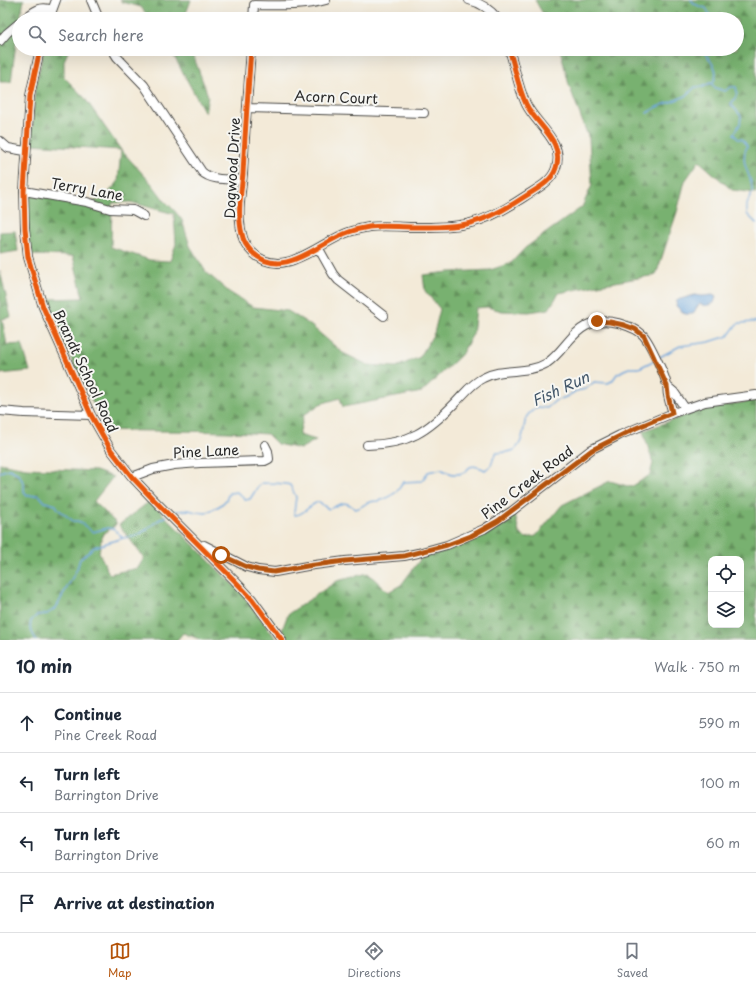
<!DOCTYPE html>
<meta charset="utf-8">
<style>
:root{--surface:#fff;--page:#f2f2f3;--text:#1f2937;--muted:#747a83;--line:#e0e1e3;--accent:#b45309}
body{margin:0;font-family:"Playpen Sans",sans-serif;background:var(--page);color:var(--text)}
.controls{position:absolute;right:12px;bottom:12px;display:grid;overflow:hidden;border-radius:8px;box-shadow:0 4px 16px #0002}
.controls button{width:36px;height:36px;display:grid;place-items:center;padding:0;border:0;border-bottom:1px solid var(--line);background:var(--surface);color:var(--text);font:20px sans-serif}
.stop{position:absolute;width:12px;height:12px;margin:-9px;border:3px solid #b45309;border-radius:50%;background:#fff}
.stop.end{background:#b45309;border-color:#fff;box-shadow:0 1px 4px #0008}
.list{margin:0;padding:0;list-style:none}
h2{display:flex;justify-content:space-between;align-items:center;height:52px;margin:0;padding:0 16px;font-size:17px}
h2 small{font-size:13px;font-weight:400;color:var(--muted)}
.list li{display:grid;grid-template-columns:26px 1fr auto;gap:12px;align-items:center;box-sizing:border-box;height:60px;padding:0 16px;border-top:1px solid var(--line)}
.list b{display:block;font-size:15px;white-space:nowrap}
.list p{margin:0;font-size:13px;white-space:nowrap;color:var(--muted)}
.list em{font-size:13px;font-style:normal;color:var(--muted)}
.icon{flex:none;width:22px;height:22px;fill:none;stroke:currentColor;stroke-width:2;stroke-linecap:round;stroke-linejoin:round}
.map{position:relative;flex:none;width:756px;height:640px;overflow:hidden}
.search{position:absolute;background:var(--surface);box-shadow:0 4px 16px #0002;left:12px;right:12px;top:12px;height:44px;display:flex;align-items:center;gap:10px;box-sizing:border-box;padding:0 14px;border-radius:22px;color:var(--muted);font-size:15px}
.sheet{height:292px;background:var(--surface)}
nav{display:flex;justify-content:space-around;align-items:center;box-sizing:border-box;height:56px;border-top:1px solid var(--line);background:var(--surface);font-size:11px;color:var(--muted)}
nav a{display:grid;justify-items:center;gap:2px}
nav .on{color:var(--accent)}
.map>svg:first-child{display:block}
</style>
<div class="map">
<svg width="756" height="640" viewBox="0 0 756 640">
<defs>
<pattern id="forest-firs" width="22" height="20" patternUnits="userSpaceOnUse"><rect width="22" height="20" fill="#78b16f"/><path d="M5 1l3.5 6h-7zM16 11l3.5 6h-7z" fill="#63905b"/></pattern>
</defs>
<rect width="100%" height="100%" fill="#f6f6f2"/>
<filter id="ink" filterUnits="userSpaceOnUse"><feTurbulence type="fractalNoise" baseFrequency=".025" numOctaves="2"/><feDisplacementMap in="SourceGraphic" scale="8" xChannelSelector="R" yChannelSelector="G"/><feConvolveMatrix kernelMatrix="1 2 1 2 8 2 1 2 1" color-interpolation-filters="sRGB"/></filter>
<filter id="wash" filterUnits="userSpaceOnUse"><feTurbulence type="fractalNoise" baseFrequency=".012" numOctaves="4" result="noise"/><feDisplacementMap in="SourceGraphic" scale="16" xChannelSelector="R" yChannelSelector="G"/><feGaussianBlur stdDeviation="0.9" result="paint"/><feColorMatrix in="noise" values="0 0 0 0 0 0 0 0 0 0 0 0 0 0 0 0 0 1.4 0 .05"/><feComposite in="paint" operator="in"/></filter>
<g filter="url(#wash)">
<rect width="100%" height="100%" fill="#f3ead8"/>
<path fill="url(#forest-firs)" stroke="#526e4d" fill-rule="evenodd" d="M 0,0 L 24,0 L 20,19 L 19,19 L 11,82 L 0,82 Z
M 120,0 L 191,0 L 185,16 L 185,19 L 150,19 L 141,7 L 122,2 Z
M 535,0 L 756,0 L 756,193 L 732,190 L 699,161 L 685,181 L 677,212 L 656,275 L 598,285 L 559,293 L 549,309 L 529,312 L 502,311 L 487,307 L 476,308 L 473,334 L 461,355 L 422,392 L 343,407 L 340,398 L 320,404 L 304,415 L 299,435 L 316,440 L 300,449 L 277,444 L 267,434 C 213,430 159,432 106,430 L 63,342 L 46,299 L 83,298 L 73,256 L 31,255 L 27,219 L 27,194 L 83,203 L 102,200 L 118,182 L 121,150 L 31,144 L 35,89 L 44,49 L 69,49 L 64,61 L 64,77 L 84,97 L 121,150 L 152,184 L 164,200 L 174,210 L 182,220 L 190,246 L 206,272 L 229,292 L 253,307 L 288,311 L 309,324 L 343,353 L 368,365 L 396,367 L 420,357 L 434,333 L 440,309 L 425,291 L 423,275 L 449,272 L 490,270 L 511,263 L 525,248 L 582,207 L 592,185 L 589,139 L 569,85 L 560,49 L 737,49 L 737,19 L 546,19 ZM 130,202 L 174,214 L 176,244 L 170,261 L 150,260 L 111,247 L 112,203 Z
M 170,49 L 191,49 L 208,96 L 205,113 Z
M 15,231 L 18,251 L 0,254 L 0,232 Z
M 0,271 L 11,317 L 2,319 L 7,345 L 22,344 L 30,371 L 0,374 Z
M 756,400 L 756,640 L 289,640 L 282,630 L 288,614 L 337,581 L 368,573 L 388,592 L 401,585 L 422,557 L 440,552 L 476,540 L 515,514 L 519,533 L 526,538 L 536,536 L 562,505 L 610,481 L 631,487 L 650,475 L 653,463 L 643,431 L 700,410 ZM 711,559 L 741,559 L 741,625 L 711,625 Z
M 0,463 L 26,468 L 96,471 L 113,477 L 94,501 L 117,524 L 102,535 L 99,552 L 109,574 L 138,568 L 144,558 L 119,525 L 150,501 L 245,597 L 277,640 L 202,640 L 183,633 L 177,640 L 0,640 Z"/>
<path fill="#6ca5dc" stroke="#4c6884" d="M 695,295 L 702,296 L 713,295 L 716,297 L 714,303 C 709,305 706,307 700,304 L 697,307 L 693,314 L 685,314 L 676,306 L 677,300 Z"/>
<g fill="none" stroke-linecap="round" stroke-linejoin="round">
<path stroke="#6ca5dc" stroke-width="1.5" d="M 691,0 C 695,5 699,7 706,8 L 712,19
M 702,49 C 710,62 722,69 712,84 L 715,88 L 725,91 L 731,87 L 736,87 C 738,94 736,98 731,104 L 741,116 L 740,124 L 734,134 L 738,139 L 742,139 L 747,146 C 738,166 754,175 752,193 C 751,196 749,198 748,202 C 746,205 747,210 747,214 L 756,223
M 647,113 L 657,107 L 686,96 L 695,87 L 703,87 L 710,83 L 712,84
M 658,358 L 680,346 L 709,342 L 728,336 L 737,324 L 741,323 L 754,322 L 756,321
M 0,472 L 9,469 L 17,473 L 24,483 L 24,491 L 27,496 L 39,495 L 45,502 L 56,505 L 58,509 L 73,521 L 78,521 L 93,532 L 107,528 L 114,529 L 123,538 L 136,536 L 146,530 L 157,521 L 166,516
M 172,513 L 176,511 L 189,510 L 196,512 L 206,513 L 221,505 L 226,500 L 229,493 L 237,492 L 245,500 L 250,499 L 257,488 L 262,483 C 272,484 281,482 290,485 L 296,497 L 294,513 L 295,515 C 304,515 309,505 318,502 L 329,509 C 335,507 342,501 348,504 C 351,505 353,508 356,509 C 362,508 364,503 370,502 C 373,501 376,501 379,501 C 390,498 398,493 403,482 L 422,481 L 428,472 L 441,469 C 449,474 457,476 465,472 C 467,470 468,468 470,467 C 474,465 481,468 485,470 C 494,466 491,460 496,453 C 502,452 508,453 514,450 C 524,443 523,428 526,418 C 528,413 534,410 537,407 L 547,408 L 555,401 L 566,397 L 576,391 L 586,389 L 594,382 L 608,383 L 612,381 L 617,374 L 624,370 L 629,368 L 639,368 L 653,361
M 36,640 L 30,628 L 31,621 L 37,615 L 47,614 L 56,608 L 77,569 L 80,559 L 94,547 L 123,538"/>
</g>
</g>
<g filter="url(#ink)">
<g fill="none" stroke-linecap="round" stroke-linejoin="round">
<defs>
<path id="minor" d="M 91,0 L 99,19
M 469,0 C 481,3 490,9 498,19
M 24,19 C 33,12 40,5 52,10
M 49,19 L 56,0
M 253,19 L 254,5 C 279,5 302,7 326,0
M 0,41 L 7,33 L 19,23
M 40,49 L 30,96 L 24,191 L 25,229 L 28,257 L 43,307 L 91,415 L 111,450 L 132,477 L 151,497 L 234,580 L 252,599 L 282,640
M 112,49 L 117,57 L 144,85 L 202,172 C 212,181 229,179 242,180
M 251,49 C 248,91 245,132 243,174 C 241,193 237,215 242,234 C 243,240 247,247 252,252 C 283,282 319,242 349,232 C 355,230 363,228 369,227 C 383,225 398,227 413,227 C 462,228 482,225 524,197 C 536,189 551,183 556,168 C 565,141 536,125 526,104 C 518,87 515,67 509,49
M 247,108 L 424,113
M 0,141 L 8,148 L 25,151
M 24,191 L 87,202 L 110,209 L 133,210 L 144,216
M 319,249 L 333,274 L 338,280 L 384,316
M 667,386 L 674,392 L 685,408
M 0,411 L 24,413 L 91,415
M 367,445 C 409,444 427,432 456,402 C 464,394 472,383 483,378 C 503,367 527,375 547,363 C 562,353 570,334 586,326 C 597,320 607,320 618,323 C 627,326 636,328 643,335 C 649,341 666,377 667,386 C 668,389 667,392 668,395 C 669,401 671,407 673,413
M 132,477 L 153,469 L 174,465 L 200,463 L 265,461 L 269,459 L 268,451 L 265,445
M 204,545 L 247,567 L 258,570 L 275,572 L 307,566 L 345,561 L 404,556 L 418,553 L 447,545 L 484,529 L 512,511 L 592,449 L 620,435 L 673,413 L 705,402 L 756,395"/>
</defs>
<use href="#minor" stroke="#494845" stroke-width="10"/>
<use href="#minor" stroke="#fff" stroke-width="8"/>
<defs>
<path id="cycleway" d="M 40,49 L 30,96 L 24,191 L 25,229 L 28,257 L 43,307 L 91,415 L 111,450 L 132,477 L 151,497 L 234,580 L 252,599 L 282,640
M 251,49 C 248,91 245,132 243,174 C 241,193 237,215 242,234 C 243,240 247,247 252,252 C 283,282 319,242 349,232 C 355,230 363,228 369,227 C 383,225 398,227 413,227 C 462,228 482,225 524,197 C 536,189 551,183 556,168 C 565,141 536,125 526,104 C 518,87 515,67 509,49"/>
</defs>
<use href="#cycleway" stroke="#f6f6f2" stroke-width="8"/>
<use href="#cycleway" stroke="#e8590c" stroke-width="5"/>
</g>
</g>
<g fill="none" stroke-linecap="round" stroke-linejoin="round" filter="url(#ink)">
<path stroke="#b45309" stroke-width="5" d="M 221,555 L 247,567 L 258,570 L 274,572 L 307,566 L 345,561 L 404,556 L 447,545 L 471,536 L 498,521 L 592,450 L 636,428 L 672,413 L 668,395 L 667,386 L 644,336 L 635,329 L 624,325 L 610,322 L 597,321"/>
</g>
<g text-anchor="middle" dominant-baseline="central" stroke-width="4" stroke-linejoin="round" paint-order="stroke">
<g font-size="14" fill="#2b2b2b" stroke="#f6f6f2">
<text transform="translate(336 97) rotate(2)">Acorn Court</text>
<text transform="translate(232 168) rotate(-87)">Dogwood Drive</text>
<text transform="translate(87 189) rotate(10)">Terry Lane</text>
<text transform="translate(86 371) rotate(65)">Brandt School Road</text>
<text transform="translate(206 451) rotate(-3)">Pine Lane</text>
<text transform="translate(527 482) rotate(-37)">Pine Creek Road</text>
</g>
<g font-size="15" font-style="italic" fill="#425669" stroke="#f6f6f2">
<text transform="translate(560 388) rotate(-25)">Fish Run</text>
</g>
</g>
</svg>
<div class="controls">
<button><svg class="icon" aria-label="locate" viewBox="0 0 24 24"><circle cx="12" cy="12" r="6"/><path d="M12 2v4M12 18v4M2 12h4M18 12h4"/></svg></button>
<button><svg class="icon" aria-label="layers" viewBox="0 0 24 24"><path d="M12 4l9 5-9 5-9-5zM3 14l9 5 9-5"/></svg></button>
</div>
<div class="stop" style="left:221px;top:555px"></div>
<div class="stop end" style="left:597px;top:321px"></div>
<div class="search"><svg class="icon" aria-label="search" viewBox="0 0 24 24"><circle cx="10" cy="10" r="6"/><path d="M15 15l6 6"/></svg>Search here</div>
</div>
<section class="sheet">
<h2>10 min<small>Walk · 750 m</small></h2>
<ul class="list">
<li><svg class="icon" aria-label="ahead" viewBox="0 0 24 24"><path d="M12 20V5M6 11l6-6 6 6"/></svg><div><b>Continue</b><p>Pine Creek Road</p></div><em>590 m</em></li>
<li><svg class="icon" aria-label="left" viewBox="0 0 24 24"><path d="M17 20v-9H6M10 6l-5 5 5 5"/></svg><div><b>Turn left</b><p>Barrington Drive</p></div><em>100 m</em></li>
<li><svg class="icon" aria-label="left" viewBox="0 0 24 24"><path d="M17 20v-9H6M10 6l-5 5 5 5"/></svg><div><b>Turn left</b><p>Barrington Drive</p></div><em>60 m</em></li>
<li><svg class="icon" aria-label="arrive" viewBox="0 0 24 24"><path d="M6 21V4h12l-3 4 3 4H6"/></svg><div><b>Arrive at destination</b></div></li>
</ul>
</section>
<nav>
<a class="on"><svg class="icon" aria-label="map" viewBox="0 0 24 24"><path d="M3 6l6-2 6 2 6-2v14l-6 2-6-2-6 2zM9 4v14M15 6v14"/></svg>Map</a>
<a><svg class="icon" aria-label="directions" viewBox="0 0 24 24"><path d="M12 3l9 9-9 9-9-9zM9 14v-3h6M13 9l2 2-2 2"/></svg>Directions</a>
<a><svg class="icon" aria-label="saved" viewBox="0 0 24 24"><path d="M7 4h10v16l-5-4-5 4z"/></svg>Saved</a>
</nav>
